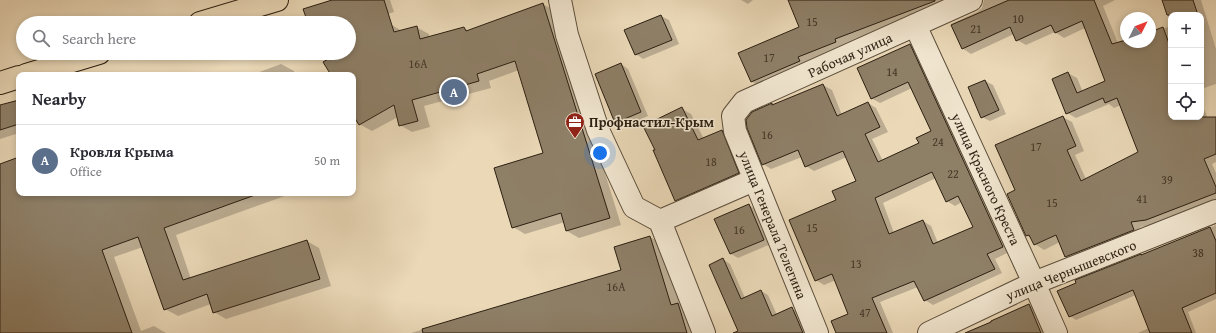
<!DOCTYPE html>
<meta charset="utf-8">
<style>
:root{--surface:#fff;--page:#f7f7f7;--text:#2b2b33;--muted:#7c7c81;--line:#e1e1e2;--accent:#0f766e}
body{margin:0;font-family:"Gentium Book Plus",serif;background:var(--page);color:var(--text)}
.controls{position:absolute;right:12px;top:12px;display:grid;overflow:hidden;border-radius:8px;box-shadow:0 2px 6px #0003}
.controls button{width:36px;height:36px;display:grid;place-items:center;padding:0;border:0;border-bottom:1px solid var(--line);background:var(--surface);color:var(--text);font:20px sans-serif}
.compass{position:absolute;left:1120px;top:12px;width:36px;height:36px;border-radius:50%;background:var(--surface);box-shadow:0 2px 6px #0003;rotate:48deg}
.you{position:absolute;left:600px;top:153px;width:14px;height:14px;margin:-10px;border:3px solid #fff;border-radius:50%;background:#1a73e8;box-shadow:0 0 0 6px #1a73e833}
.badge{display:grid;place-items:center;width:26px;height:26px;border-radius:50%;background:var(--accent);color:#fff;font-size:13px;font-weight:700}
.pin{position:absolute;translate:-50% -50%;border:2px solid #fff;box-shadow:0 1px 4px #0006}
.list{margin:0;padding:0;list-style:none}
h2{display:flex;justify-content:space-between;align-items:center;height:52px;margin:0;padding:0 16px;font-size:17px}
h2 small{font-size:13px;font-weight:400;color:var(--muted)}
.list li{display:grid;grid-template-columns:26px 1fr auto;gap:12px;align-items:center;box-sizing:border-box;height:72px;padding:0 16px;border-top:1px solid var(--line)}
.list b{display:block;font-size:15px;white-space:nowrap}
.list p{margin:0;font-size:13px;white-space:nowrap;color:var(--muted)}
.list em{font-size:13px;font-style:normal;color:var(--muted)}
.icon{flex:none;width:22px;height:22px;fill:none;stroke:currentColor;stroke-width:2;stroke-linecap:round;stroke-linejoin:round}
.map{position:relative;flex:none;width:1216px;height:333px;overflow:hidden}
.search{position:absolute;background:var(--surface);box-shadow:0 2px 6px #0003;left:16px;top:16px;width:340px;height:44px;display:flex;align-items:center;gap:10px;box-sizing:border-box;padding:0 14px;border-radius:22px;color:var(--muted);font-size:15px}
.panel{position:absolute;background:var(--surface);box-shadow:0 2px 6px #0003;left:16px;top:72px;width:340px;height:124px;border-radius:8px}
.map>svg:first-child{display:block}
</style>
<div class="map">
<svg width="1216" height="333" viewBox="0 0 1216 333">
<rect width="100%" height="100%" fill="#ead8b7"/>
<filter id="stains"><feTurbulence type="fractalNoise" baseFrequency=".005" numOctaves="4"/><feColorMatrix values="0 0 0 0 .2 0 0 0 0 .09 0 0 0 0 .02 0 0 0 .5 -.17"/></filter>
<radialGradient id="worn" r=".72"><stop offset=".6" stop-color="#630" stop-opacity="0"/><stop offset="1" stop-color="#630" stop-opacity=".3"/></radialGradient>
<path fill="#0003" fill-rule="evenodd" d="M 337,0 L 390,0 L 394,12 L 349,26 L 349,23 L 309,23 Z
M 741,0 L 753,0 L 748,4 Z
M 801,0 L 960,0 L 844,44 L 845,47 L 806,62 L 808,66 L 760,87 L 751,81 L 800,27 Z
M 984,0 L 1115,0 L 1103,6 L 1118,43 L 1126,41 L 1126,42 L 1150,42 L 1150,33 L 1171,26 L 1163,0 L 1201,0 L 1216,49 L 1216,84 L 1201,89 L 1201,15 L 1171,15 L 1171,117 L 1201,117 L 1201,102 L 1210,124 L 1216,122 L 1216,162 L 1212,164 L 1216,173 L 1216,202 L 1155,224 L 1140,227 L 1142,235 L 1075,262 L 1066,257 L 1060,242 L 1044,250 L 1035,244 L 1032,238 L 1027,236 L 1016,191 L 1063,117 L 1072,122 L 1084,151 L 1075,155 L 1086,179 L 1140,153 L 1121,105 L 1114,108 L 1109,104 L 1076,118 L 1067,113 L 1068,73 L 1077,78 L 1083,92 L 1107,82 L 1085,28 L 1064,38 L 1055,32 L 1026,45 L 1017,40 L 1014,34 L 971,54 L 962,48 L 951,24 L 977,12 L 982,8 Z
M 543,4 L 555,11 L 621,225 L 579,238 L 567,231 L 565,222 L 525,234 L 513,227 L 544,154 L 519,70 L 489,81 L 491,88 L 424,106 L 430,127 L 412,132 L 400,125 L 398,117 L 372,131 L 359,124 L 353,113 L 353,75 L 332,75 L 341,53 L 349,53 L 349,48 L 392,25 L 402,31 L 416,27 L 429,34 L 429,37 L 464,28 L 469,31 Z
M 661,16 L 669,20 L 679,44 L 643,59 L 636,54 Z
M 910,45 L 918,50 L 1011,251 L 995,259 L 1002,273 L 933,305 L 925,300 L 918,287 L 880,302 L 893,333 L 837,333 L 850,315 L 836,280 L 824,285 L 816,280 L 858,182 L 847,157 L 814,171 L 806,166 L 802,157 L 771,169 L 763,164 L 772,104 L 774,106 L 823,85 L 832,90 L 842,115 L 868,103 L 876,108 L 888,132 L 872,139 L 883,161 L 920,144 L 932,132 L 912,88 L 880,103 L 871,98 ZM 936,178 L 947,201 L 955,206 L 962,202 L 974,228 L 938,243 L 931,226 L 923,221 L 894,233 L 883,203 Z
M 281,64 L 294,71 L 295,75 L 251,75 Z
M 621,64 L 628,69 L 648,116 L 624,126 L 616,122 Z
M 985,81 L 993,85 L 1006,114 L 990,121 L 982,117 Z
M 19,101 L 19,133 L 0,139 L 0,107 Z
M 682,109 L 691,114 L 704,139 L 722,131 L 731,137 L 747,178 L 685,205 L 676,200 Z
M 19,158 L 19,193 L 293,193 L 176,235 L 191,279 L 307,241 L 319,248 L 331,286 L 226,319 L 214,312 L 211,304 L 178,316 L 165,309 L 143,247 L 114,257 L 141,331 L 154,326 L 166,333 L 0,333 L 0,165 Z
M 748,205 L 756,209 L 771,244 L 738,258 L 731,254 Z
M 1216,225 L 1216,299 L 1188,312 L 1196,333 L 1138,333 L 1149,328 L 1136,295 L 1076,320 L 1070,316 L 1142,256 Z
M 650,237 L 663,244 L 681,305 L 691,311 L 697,333 L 411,333 L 622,271 Z
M 723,259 L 730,264 L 745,298 L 761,291 L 768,295 L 777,315 L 792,309 L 800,313 L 808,333 L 740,333 Z
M 1029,305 L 1037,310 L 1047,333 L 967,333 Z"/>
<path fill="#8e7f67" stroke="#2b1f11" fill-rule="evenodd" d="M 332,0 L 384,0 L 394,32 L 417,26 L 420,39 L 464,27 L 466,31 L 543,3 L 610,218 L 566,231 L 561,213 L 512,228 L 494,168 L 543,153 L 515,61 L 477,74 L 479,81 L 412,100 L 418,121 L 399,126 L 394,105 L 359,125 L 353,115 L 353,75 L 331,75 L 323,62 L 339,53 L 349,53 L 349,47 L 353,45 L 349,38 L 349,23 L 308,23 L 303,9 Z
M 788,0 L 935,0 L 935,1 L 835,39 L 836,42 L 798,57 L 800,61 L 751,82 L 738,53 L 799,27 Z
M 1009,0 L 1094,0 L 1112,44 L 1126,40 L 1126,42 L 1150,42 L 1150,32 L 1163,27 L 1171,49 L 1171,117 L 1216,117 L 1216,154 L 1204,159 L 1216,187 L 1216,193 L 1146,220 L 1131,222 L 1134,230 L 1065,257 L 1056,235 L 1034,245 L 1029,235 L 1026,236 L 1007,194 L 1015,190 L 995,145 L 1063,116 L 1076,146 L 1067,150 L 1081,181 L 1138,152 L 1117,98 L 1105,103 L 1103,98 L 1066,114 L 1052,79 L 1068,72 L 1077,93 L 1105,81 L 1082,21 L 1055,33 L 1051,25 L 1016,41 L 1010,27 L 962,49 L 951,25 Z
M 1162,0 L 1193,0 L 1198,15 L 1167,15 Z
M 661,15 L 672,40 L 635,55 L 624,30 Z
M 910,44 L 1003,247 L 987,254 L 995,269 L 924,301 L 914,281 L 872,298 L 887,333 L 836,333 L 831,321 L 848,314 L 832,274 L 815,281 L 789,220 L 836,200 L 832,191 L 856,181 L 843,151 L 805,167 L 798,150 L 762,165 L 747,128 L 746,120 L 752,112 L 772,103 L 772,105 L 823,84 L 837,116 L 868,102 L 880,127 L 865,134 L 878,162 L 919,143 L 916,138 L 931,131 L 908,82 L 871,99 L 857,68 ZM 932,172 L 946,202 L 958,196 L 973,227 L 933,244 L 923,220 L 889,234 L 875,198 Z
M 621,63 L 641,112 L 615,123 L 595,74 Z
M 985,80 L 999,110 L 981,118 L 968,87 Z
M 19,100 L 19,124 L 0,130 L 0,105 Z
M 682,107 L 698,140 L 722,130 L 739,173 L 675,201 L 653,150 L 655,150 L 643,126 Z
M 19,157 L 19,193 L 255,193 L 255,195 L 164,228 L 183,280 L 307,240 L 320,279 L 213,313 L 207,294 L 164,310 L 138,237 L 102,250 L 132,333 L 0,333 L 0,164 Z
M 749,204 L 764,240 L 730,254 L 714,219 Z
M 1210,227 L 1216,241 L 1216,293 L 1182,308 L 1192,333 L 1150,333 L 1133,290 L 1069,317 L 1057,291 L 1076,283 L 1075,280 L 1141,254 L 1141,255 Z
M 650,236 L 671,305 L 678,303 L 687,333 L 423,333 L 422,329 L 621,270 L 614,247 Z
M 723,258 L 741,299 L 761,290 L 772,316 L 792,307 L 803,333 L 733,333 L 738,331 L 709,265 Z
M 1029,304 L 1041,333 L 965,333 L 991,322 L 991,321 Z"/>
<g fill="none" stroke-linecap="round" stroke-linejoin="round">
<defs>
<path id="minor" d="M 560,0 L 567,35 L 598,130 L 634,207 L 660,221 L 704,333
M 915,25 L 1034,283 L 1056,333
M 660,221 L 754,180
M 817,333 L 735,131 L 733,116 L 744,102 L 971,0
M 929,333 L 1034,283 L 1216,211"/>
<path id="major" d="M 200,23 L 277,0
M 26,75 L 99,53
M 0,83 L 19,77"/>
</defs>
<use href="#minor" stroke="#5b4d3a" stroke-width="24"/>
<use href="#major" stroke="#2b1f11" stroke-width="24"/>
<use href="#minor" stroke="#f1e6d0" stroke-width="22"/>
<use href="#major" stroke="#ead8b7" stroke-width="22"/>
</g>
<defs>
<symbol id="office-pin" viewBox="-11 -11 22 30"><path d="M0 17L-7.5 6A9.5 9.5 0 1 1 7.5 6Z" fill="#8f2418" stroke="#f1e6d0"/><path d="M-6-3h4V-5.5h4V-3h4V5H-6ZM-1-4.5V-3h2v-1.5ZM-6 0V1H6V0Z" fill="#fff"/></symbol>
</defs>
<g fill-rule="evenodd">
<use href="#office-pin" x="564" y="111" width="22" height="30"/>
</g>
<g text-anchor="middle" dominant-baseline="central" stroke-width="3" stroke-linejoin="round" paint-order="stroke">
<g font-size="12" fill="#443726">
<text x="1018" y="18">10</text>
<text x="812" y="21">15</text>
<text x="976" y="28">21</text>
<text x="769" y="57">17</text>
<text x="418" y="63">16А</text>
<text x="892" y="71">14</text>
<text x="767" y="134">16</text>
<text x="938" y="141">24</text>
<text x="1036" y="146">17</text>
<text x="711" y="161">18</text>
<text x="953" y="173">22</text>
<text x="1167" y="179">39</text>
<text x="1142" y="198">41</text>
<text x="1052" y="202">15</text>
<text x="812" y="227">15</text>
<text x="739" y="229">16</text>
<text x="1198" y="252">38</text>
<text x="856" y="263">13</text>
<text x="616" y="286">16А</text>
<text x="865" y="312">47</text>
</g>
<g font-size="14" fill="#2b1f11" stroke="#f1e6d0">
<text transform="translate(850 55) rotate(-24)">Рабочая улица</text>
<text transform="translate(986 179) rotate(65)">улица Красного Креста</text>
<text transform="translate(773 225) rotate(68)">улица Генерала Телегина</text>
<text transform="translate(1071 270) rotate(-22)">улица Чернышевского</text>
</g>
<g font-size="14" font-weight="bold" fill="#2b1f11" stroke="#f1e6d0" text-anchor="start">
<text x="589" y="122">Профнастил-Крым</text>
</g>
</g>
<rect width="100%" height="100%" filter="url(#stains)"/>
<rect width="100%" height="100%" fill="url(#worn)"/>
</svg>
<div class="controls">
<button>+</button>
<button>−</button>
<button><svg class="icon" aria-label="locate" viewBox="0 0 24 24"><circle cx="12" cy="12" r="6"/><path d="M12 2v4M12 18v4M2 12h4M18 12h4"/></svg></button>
</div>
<svg class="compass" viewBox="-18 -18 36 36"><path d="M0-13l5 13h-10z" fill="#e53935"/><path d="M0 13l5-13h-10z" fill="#7c7c81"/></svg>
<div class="you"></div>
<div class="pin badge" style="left:454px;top:92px;background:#5c6f8a">A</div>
<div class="search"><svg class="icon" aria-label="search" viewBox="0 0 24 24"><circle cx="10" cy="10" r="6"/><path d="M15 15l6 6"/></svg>Search here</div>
<section class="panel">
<h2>Nearby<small></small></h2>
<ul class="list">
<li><span class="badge" style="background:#5c6f8a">A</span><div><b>Кровля Крыма</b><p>Office</p></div><em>50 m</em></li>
</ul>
</section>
</div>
